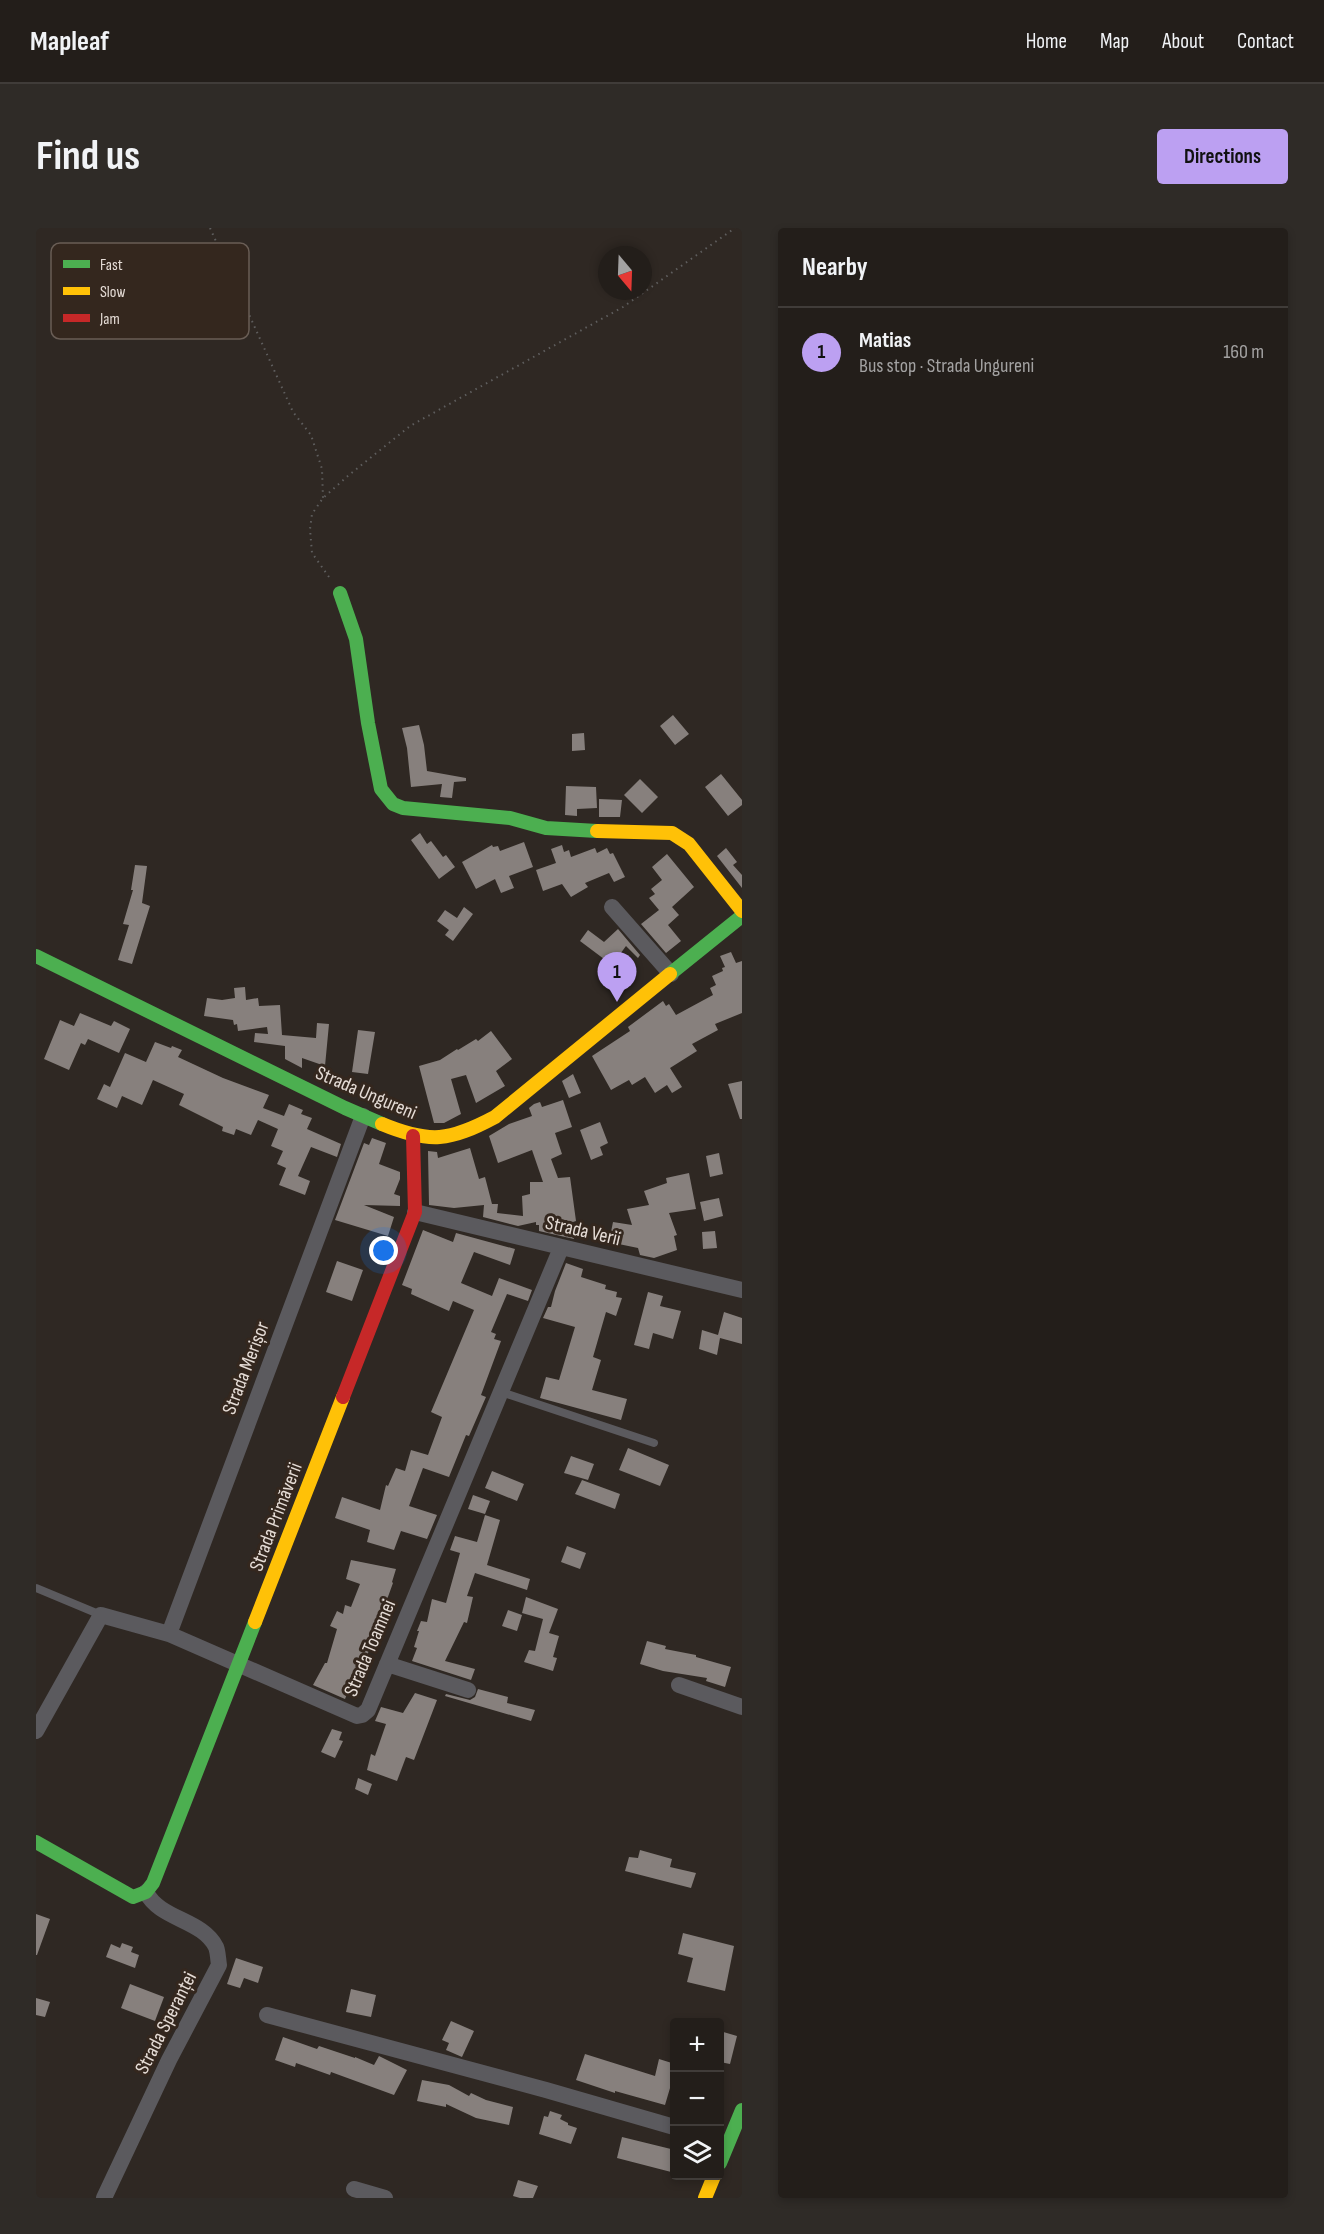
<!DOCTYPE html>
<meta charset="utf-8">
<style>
:root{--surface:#231e1a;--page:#2f2b27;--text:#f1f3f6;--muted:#a3a2a2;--line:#403c39;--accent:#bca0f2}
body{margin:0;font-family:"Sofia Sans Condensed",sans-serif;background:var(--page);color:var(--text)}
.controls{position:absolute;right:18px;bottom:18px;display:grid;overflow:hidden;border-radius:6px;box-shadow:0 3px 9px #0003}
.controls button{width:54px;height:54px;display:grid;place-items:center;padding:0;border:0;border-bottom:2px solid var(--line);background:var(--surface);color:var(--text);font:30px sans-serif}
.compass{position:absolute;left:562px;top:18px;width:54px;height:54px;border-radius:50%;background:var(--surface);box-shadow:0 3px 9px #0003;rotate:161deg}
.you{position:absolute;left:348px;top:1023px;width:21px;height:21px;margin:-15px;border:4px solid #fff;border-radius:50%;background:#1a73e8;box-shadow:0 0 0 9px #1a73e833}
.badge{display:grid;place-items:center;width:39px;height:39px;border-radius:50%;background:var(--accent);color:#111;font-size:20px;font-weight:700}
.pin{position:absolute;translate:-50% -50px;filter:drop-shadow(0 2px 3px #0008)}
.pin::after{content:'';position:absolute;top:32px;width:21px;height:18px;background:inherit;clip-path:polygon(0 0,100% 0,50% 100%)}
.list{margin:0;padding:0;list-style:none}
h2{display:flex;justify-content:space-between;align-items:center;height:78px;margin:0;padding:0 24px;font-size:26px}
h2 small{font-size:20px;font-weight:400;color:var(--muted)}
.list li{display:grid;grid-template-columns:39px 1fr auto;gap:18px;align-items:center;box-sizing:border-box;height:90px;padding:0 24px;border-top:2px solid var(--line)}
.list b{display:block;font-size:22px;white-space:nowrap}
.list p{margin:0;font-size:20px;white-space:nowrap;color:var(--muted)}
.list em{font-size:20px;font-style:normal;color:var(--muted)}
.icon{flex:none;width:33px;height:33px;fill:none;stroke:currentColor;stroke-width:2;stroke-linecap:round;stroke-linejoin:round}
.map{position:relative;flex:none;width:706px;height:1970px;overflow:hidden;border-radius:6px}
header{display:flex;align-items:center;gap:36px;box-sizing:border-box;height:84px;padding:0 30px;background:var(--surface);border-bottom:2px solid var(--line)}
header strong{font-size:28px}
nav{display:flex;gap:33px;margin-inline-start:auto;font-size:21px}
.intro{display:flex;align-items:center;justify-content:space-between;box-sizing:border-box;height:144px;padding:0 36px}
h1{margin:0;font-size:42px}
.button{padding:15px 27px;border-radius:6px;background:var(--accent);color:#111;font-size:21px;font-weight:700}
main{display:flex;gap:36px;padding:0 36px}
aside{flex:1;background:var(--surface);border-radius:6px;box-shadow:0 3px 9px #0003}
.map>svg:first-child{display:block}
</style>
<header>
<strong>Mapleaf</strong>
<nav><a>Home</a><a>Map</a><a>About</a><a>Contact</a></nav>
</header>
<div class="intro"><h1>Find us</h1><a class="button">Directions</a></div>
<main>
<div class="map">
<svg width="706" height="1970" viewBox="0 0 706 1970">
<rect width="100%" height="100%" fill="#2f2823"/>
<path fill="#87807d" d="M 637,487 L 653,506 L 639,517 L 624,498 Z
M 383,497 L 388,517 L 391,543 L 430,550 L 430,553 L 418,554 L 416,570 L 404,569 L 406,556 L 375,559 L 371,520 L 366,500 Z
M 548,505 L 549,522 L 536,523 L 536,506 Z
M 685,546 L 706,572 L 706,577 L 692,588 L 669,559 Z
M 604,551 L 622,569 L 606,585 L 588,567 Z
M 530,558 L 560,559 L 561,580 L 541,581 L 541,588 L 529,587 Z
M 563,571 L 586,572 L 584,589 L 563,589 Z
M 384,605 L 391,616 L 395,613 L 407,629 L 410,627 L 419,639 L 403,651 L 375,612 Z
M 488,614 L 497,639 L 473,648 L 478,660 L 465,665 L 459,651 L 440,661 L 426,634 L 456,617 L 457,619 L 462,618 L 464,623 Z
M 526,617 L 528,624 L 533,622 L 535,629 L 559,620 L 561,625 L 571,620 L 574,626 L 577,625 L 589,649 L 578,654 L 573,645 L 549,655 L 552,659 L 535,669 L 526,656 L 507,663 L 500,642 L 520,635 L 515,621 Z
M 690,620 L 701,634 L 697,637 L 706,647 L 706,660 L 681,628 Z
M 631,626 L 658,659 L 636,679 L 643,687 L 632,697 L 645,713 L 630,725 L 605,696 L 623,682 L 613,670 L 619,666 L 615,661 L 626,652 L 616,639 Z
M 99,637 L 111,638 L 106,675 L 114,678 L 96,736 L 82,732 L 93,697 L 87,696 L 97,662 L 95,662 Z
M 428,679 L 437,686 L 417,713 L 409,707 L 413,702 L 401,693 L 409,682 L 421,690 Z
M 582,701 L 604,727 L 602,730 L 590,718 L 576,737 L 544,713 L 552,702 L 568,714 Z
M 695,724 L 700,735 L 706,733 L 706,785 L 679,796 L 682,802 L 656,816 L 661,823 L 634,840 L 646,859 L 636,865 L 631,857 L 619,865 L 609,849 L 596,857 L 593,852 L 575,862 L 556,828 L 594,803 L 592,799 L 627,773 L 630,778 L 633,776 L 640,787 L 677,767 L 674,760 L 680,757 L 676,748 L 687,743 L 686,740 L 689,739 L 684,728 Z
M 209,759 L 210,772 L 222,770 L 223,778 L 244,777 L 246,807 L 280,810 L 281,795 L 293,796 L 289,838 L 266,830 L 266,840 L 249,831 L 249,818 L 218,814 L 219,805 L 232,806 L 231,799 L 202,803 L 201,796 L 198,797 L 197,792 L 168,788 L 171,770 L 186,772 L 199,770 L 198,760 Z
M 44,785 L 75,798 L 78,793 L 94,801 L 83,825 L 52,811 L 49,817 L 45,815 L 33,842 L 8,831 L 24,792 L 38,798 Z
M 322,802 L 339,804 L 332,846 L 316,844 Z
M 455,803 L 476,831 L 460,843 L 469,858 L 440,875 L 430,847 L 415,851 L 425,886 L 408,895 L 398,895 L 383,838 L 404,832 L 421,821 L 422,822 L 440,811 L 442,813 Z
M 119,814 L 135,820 L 136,818 L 146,822 L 142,829 L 187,850 L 233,867 L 227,880 L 248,888 L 253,876 L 267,882 L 265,886 L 276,890 L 271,901 L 305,916 L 301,929 L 275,919 L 262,948 L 274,953 L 269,967 L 243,957 L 250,940 L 241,936 L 247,923 L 235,918 L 242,901 L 222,892 L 215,907 L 200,901 L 198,907 L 186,903 L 187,899 L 143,877 L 148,866 L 117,852 L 106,877 L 86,868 L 81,880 L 61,871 L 68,856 L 74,859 L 89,825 L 110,834 Z
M 537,846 L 545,865 L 533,870 L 526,853 Z
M 706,853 L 706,891 L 704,891 L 692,856 Z
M 527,872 L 536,899 L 519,905 L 526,926 L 515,931 L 522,950 L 534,949 L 540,993 L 537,994 L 538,1011 L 503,1003 L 503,997 L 500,997 L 500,994 L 482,998 L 447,989 L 448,977 L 418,980 L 393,977 L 392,923 L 401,924 L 402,930 L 434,920 L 443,951 L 449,949 L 456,976 L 462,976 L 461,985 L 487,988 L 486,968 L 494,966 L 494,954 L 507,954 L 496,922 L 462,935 L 453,908 L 473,896 L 496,888 L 493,880 L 498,876 L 504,874 L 506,879 Z
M 564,894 L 572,915 L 564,919 L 567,927 L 555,932 L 544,902 Z
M 336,910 L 350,915 L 343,936 L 364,944 L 364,951 L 358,966 L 364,968 L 364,978 L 328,977 L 358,989 L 352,1008 L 299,992 L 328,915 L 333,917 Z
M 683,925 L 687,946 L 674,949 L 670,928 Z
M 653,945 L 660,981 L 633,985 L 641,1007 L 638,1008 L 641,1022 L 618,1030 L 604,1027 L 602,1020 L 573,1014 L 577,994 L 596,997 L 591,981 L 613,977 L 608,963 L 631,955 L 630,950 Z
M 683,970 L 687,988 L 668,993 L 664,974 Z
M 387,1002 L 417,1014 L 420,1005 L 479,1021 L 474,1037 L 438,1024 L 425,1055 L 456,1068 L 463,1050 L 496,1062 L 492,1073 L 471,1066 L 455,1104 L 460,1106 L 458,1111 L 465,1113 L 445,1167 L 450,1169 L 433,1208 L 430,1207 L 413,1249 L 387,1240 L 373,1278 L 401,1287 L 391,1311 L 365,1303 L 358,1322 L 331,1314 L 334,1302 L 299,1290 L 306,1269 L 344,1282 L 350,1257 L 352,1258 L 360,1240 L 369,1243 L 375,1222 L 392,1227 L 406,1189 L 395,1184 L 438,1082 L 417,1073 L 413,1083 L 375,1066 L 376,1061 L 366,1057 Z
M 679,1003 L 681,1020 L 667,1021 L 666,1004 Z
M 301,1033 L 327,1042 L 316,1073 L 290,1064 Z
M 530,1035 L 547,1041 L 545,1049 L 570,1057 L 569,1061 L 581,1064 L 580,1069 L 586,1070 L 580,1088 L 570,1084 L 557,1129 L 565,1132 L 556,1162 L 591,1171 L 585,1192 L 504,1170 L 510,1149 L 523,1152 L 539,1099 L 507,1090 L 512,1079 L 515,1079 L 519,1063 Z
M 612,1064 L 627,1068 L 624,1078 L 645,1083 L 637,1111 L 617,1105 L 613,1121 L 598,1117 Z
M 688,1084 L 706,1090 L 706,1116 L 684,1110 L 681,1127 L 663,1121 L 666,1102 L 682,1107 Z
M 592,1220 L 633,1237 L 624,1258 L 583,1242 Z
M 535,1228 L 558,1236 L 552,1252 L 528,1245 Z
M 456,1243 L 488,1256 L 481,1273 L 449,1260 Z
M 546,1252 L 584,1266 L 579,1281 L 539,1266 Z
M 437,1267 L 454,1273 L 449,1286 L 432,1281 Z
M 449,1287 L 464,1292 L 451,1337 L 494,1351 L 491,1362 L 439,1345 L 431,1368 L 437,1369 L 431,1395 L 428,1394 L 409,1433 L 439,1441 L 435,1452 L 376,1433 L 381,1420 L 378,1419 L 383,1403 L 381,1403 L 385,1393 L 391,1394 L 396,1371 L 410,1375 L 424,1325 L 414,1322 L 419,1308 L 441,1314 Z
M 531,1318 L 550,1325 L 544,1341 L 525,1334 Z
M 315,1332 L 360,1341 L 356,1354 L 357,1355 L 349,1377 L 354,1378 L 339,1412 L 344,1414 L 340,1424 L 333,1422 L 327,1441 L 317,1457 L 315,1456 L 309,1471 L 277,1457 L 289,1435 L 291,1435 L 301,1401 L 294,1398 L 301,1383 L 307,1386 L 309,1377 L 315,1379 L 324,1356 L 310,1351 Z
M 490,1369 L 522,1381 L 513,1405 L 523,1408 L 517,1429 L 521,1430 L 517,1443 L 488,1434 L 493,1422 L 499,1423 L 507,1391 L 486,1385 Z
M 472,1382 L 486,1387 L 481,1403 L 466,1398 Z
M 611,1413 L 630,1418 L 629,1421 L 660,1427 L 660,1429 L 695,1439 L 689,1459 L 670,1453 L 671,1450 L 627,1443 L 604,1436 Z
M 442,1461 L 472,1469 L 471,1475 L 499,1482 L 495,1493 L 409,1468 L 410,1466 L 434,1472 L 439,1469 Z
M 379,1465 L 401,1472 L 378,1532 L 370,1529 L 361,1553 L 331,1542 L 335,1526 L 339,1528 L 350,1496 L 339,1493 L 345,1479 L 367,1485 Z
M 296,1501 L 306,1504 L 303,1512 L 307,1513 L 299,1530 L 285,1524 Z
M 322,1550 L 336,1556 L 332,1567 L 319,1561 Z
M 604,1622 L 636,1631 L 634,1639 L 660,1645 L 655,1660 L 589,1643 L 593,1629 L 602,1630 Z
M 0,1686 L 14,1691 L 1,1727 L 0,1727 Z
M 647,1705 L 698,1718 L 689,1763 L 651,1754 L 657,1730 L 642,1726 Z
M 86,1715 L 97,1719 L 95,1724 L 103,1727 L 99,1740 L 70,1729 L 75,1716 L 84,1720 Z
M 200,1730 L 227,1739 L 222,1755 L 208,1750 L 204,1760 L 191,1756 Z
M 94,1756 L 128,1769 L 119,1793 L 85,1780 Z
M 315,1761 L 340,1767 L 335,1789 L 310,1784 Z
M 0,1770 L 14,1774 L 9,1789 L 0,1787 Z
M 415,1793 L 438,1803 L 426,1829 L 410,1822 L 413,1815 L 406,1812 Z
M 684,1803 L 701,1808 L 694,1836 L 684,1834 Z
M 247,1809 L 281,1821 L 283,1818 L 319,1830 L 319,1829 L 338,1837 L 343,1828 L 371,1842 L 358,1867 L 295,1844 L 294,1847 L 260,1835 L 259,1839 L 239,1832 Z
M 549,1826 L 619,1848 L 623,1831 L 639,1836 L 639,1851 L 637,1850 L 629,1877 L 579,1863 L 579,1865 L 540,1852 Z
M 386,1852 L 413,1857 L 433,1868 L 435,1865 L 450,1872 L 477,1879 L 473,1897 L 440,1890 L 410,1876 L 410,1879 L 381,1873 Z
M 514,1883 L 526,1887 L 524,1891 L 532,1895 L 532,1897 L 541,1900 L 535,1916 L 503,1906 L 508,1888 L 512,1889 Z
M 586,1909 L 639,1922 L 639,1945 L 581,1930 Z
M 482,1952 L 502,1958 L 497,1970 L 484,1970 L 477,1968 Z"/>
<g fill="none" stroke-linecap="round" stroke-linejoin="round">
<path stroke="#5f5e5e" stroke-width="2" stroke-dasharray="1.5 4.5" stroke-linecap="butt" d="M 174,0 L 257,184 L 275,207 L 286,241 L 287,270
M 293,349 L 276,325 L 274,301 L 276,286 L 287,270 L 313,247 L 374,198 L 587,79 L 699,0"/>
<path stroke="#5b5a5e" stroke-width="8" d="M 465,1164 L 618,1215
M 0,1360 L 65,1387"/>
<path stroke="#5b5a5e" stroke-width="16" d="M 576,679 L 635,746
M 379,984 L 706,1062
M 133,1406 L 327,888
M 351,1436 L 432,1462
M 643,1457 L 706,1479
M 0,1503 L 65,1387 L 133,1406 L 321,1488 L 326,1487 L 332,1482 L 525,1020
M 231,1787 L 510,1862 L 638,1899
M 318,1961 L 349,1970
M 68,1970 L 133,1832 L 183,1737 C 182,1731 182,1724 180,1719 C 166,1691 124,1692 110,1664"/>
<path stroke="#4caf50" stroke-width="14" d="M 304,365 L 320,411 L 332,495 L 345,561 L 357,576 L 367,580 L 474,590 L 510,600 L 561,603
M 0,728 L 309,880 L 346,896
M 634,746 L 706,688
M 0,1614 L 97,1669 L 110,1664 L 117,1655 L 219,1394
M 684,1935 L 706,1882"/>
<path stroke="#ffc107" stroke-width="14" d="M 561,603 L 636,605 L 653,616 L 706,683
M 346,896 C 394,916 414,913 459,889 L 634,746
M 219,1394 L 307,1169
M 669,1970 L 678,1948"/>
<path stroke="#c62828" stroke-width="14" d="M 307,1169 L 379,984 L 377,908"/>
</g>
<g text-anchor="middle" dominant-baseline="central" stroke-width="6" stroke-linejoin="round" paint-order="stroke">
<g font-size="20" fill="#e5dcd6" stroke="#34271e">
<text transform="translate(330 865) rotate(23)">Strada Ungureni</text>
<text transform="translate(547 1003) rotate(13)">Strada Verii</text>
<text transform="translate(210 1140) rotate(-69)">Strada Merișor</text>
<text transform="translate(240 1289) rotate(-69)">Strada Primăverii</text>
<text transform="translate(334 1420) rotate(-67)">Strada Toamnei</text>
<text transform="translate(130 1795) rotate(-63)">Strada Speranței</text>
</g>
</g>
<rect x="15" y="15" width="198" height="96" rx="9" fill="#34271e" stroke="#695d55" stroke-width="1.5"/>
<rect x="27" y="32" width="27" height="8" fill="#4caf50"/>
<rect x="27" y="59" width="27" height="8" fill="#ffc107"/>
<rect x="27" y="86" width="27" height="8" fill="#c62828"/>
<g font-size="16" fill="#e5dcd6">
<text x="64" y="42">Fast</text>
<text x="64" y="69">Slow</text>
<text x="64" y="96">Jam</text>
</g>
</svg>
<div class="controls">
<button>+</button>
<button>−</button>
<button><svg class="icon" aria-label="layers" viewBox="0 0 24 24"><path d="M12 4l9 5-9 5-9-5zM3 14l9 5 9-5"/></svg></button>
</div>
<svg class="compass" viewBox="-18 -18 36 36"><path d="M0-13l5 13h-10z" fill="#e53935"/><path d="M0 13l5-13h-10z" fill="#a3a2a2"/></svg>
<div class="you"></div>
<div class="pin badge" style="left:581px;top:774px">1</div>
</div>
<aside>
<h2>Nearby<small></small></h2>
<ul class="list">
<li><span class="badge">1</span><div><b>Matias</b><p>Bus stop · Strada Ungureni</p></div><em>160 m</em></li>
</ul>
</aside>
</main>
